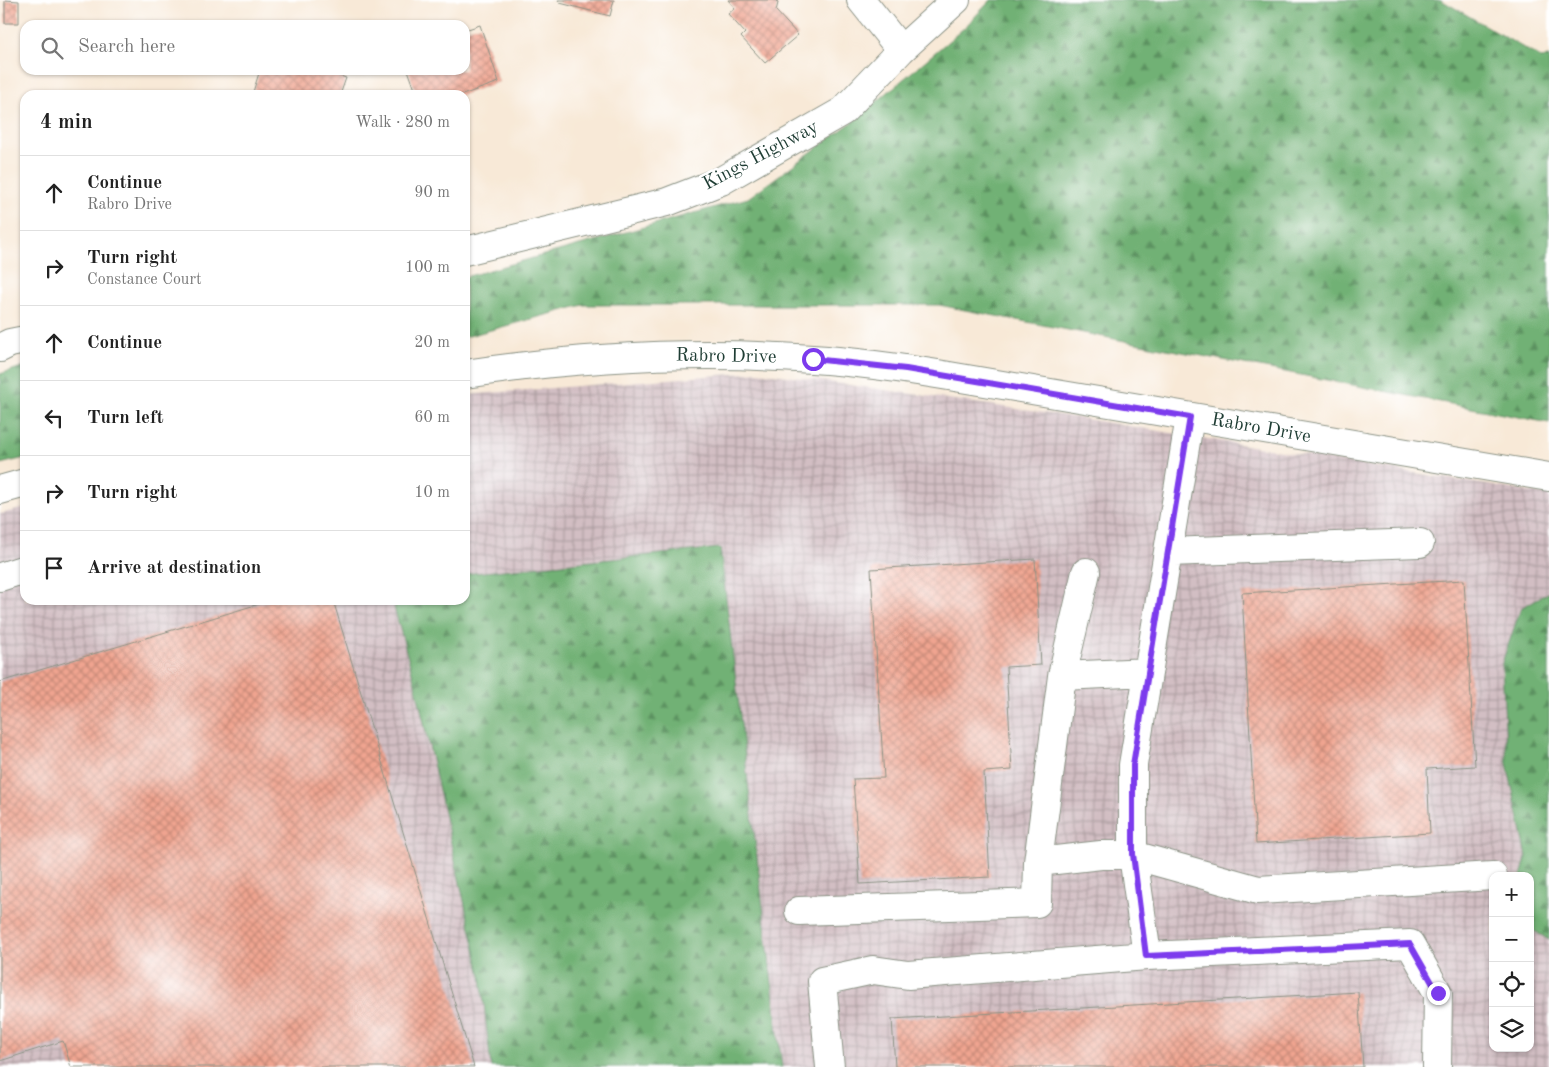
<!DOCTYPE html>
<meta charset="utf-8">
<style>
:root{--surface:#fff;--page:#f2f2f2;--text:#222;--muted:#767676;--line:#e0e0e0}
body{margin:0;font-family:"Old Standard TT",serif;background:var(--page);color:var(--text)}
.controls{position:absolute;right:15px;bottom:15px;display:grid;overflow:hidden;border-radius:10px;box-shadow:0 1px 4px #0004}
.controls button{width:45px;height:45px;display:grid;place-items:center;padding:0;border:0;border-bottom:1px solid var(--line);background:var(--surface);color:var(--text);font:25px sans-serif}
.stop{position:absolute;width:15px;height:15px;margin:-11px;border:4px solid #7c3aed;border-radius:50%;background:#fff}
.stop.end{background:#7c3aed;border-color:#fff;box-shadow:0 1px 5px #0008}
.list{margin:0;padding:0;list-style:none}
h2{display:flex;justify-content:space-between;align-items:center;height:65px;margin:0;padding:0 20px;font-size:21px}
h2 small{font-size:16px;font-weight:400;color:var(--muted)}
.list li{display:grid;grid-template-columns:32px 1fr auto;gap:15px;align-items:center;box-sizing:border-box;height:75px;padding:0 20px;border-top:1px solid var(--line)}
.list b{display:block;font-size:19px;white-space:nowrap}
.list p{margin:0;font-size:16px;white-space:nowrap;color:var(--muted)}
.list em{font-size:16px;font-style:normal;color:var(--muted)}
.icon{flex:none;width:28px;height:28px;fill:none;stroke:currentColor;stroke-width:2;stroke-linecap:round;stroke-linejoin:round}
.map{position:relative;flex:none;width:1549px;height:1067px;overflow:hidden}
.search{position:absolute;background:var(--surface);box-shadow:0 1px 4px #0004;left:20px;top:20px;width:450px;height:55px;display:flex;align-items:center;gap:12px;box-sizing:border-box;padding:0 18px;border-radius:15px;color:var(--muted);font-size:19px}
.panel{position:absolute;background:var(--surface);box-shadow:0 1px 4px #0004;left:20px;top:90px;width:450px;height:515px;border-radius:15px}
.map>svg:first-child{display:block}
</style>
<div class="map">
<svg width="1549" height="1067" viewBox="0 0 1549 1067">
<defs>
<pattern id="industrial-grid" width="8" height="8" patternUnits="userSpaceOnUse" patternTransform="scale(1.25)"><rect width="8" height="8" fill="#d2bec3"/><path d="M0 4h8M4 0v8" fill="none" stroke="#aa9c9f"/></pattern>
<pattern id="forest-firs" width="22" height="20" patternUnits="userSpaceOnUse" patternTransform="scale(1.25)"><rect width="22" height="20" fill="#71b174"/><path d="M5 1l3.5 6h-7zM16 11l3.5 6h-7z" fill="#5c9160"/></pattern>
<pattern id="building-cross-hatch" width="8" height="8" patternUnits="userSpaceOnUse" patternTransform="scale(1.25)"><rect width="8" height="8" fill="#f0a490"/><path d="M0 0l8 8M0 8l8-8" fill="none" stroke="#c28776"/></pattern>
</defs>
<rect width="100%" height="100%" fill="#fff"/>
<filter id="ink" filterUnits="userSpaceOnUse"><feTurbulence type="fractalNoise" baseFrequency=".02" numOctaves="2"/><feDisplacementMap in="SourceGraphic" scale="10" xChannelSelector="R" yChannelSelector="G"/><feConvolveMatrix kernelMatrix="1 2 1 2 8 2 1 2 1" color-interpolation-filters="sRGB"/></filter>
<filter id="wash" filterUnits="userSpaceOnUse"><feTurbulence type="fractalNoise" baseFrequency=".0096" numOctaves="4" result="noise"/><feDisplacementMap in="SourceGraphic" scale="20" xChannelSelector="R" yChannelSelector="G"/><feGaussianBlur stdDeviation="1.12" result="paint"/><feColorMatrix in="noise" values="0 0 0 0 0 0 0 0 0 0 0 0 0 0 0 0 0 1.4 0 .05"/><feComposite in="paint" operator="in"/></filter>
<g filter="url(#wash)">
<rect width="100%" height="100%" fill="#f8e9d7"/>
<path fill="url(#industrial-grid)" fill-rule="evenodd" d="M 759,372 L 1080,418 L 1549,495 L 1549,1067 L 0,1067 L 0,514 L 25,508 L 25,600 L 465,600 L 465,396 L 476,394 ZM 1493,876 L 1530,876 L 1530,1048 L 1493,1048 Z"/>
<path fill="url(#forest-firs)" stroke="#487754" d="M 991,0 L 1441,0 L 1541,58 L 1549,57 L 1549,423 L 939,305 L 583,305 L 465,337 L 465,277 L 748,198 L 855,120 L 964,28 Z
M 25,366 L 25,458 L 0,464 L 0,374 Z
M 720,548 L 782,1067 L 491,1067 L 481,976 L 415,683 L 394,607 L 403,600 L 465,600 L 465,574 Z
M 1549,592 L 1549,940 L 1530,928 L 1530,876 L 1521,876 L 1527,856 L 1507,763 L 1502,663 L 1521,608 Z"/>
<g id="blocks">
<path fill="url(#building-cross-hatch)" d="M 5,0 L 19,1 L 19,23 L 5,23 Z
M 558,0 L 614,0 L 610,16 L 560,3 Z
M 728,0 L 775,0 L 778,3 L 776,11 L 798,35 L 765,63 L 741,37 L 745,33 L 728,14 L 735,8 Z
M 480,25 L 499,82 L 462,95 L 417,95 L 408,70 L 465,70 L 465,30 Z
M 260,70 L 321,70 L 346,78 L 340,95 L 252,95 Z
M 1035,559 L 1041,665 L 1006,667 L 1012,770 L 984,772 L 990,877 L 860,884 L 853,779 L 884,778 L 871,569 Z
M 1464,580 L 1475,766 L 1427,769 L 1430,833 L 1256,844 L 1242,593 Z
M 272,600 L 333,600 L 474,1067 L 71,1067 L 63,1041 L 0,1061 L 0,682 Z
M 1358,992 L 1363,1067 L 895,1067 L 892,1019 Z"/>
</g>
</g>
<g filter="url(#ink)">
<use href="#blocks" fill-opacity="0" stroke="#8c9386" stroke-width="1"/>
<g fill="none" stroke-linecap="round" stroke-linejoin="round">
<defs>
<path id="minor" d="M 861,0 L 901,50
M 465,251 L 667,202 L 721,181 L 843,111 L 901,50 L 956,0
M 0,348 L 10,343 L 25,340
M 1168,552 L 1420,543
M 0,577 L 25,569
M 1062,676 L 1086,572
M 1038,862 L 1101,855 L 1133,855 L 1258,890 L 1493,876
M 799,911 L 1037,903 L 1038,862 L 1062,676 L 1148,672
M 1147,956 L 1133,855 L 1133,765 L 1190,417
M 830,1067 L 822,981 L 873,970 L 908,975 L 1147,956 L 1410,944 L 1438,993 L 1437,1067"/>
<path id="major" d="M 465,374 C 580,357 696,350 812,359 C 860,362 908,369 955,377 L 1549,477
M 0,490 L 25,483"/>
</defs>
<use href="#minor" stroke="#8c9386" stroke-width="30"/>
<use href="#major" stroke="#8c9386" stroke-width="30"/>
<use href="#minor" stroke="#fff" stroke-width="28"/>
<use href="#major" stroke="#fff" stroke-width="28"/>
</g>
</g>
<g fill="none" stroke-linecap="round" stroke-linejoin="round" filter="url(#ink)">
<path stroke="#7c3aed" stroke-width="6" d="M 813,359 L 906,369 L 1190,417 L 1133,765 L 1133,854 L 1146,956 L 1410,944 L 1438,993"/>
</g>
<g text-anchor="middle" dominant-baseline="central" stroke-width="5" stroke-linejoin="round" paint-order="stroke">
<g font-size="19" fill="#1f3d34" stroke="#fff">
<text transform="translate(761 156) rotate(-28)">Kings Highway</text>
<text transform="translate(726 357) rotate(1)">Rabro Drive</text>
<text transform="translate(1261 429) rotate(10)">Rabro Drive</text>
</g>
</g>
</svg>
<div class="controls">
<button>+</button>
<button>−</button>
<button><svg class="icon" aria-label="locate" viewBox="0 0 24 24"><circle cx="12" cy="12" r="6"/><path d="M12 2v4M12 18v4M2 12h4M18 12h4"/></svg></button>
<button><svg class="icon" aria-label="layers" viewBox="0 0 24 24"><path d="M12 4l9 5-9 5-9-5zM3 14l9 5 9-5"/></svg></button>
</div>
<div class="stop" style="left:813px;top:359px"></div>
<div class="stop end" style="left:1438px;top:993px"></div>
<div class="search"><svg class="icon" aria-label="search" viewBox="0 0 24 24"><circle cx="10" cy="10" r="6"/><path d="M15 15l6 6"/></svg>Search here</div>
<section class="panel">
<h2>4 min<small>Walk · 280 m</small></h2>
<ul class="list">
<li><svg class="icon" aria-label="ahead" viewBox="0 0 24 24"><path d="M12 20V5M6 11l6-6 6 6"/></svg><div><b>Continue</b><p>Rabro Drive</p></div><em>90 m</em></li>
<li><svg class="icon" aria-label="right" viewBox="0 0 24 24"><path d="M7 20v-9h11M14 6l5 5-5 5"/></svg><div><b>Turn right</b><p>Constance Court</p></div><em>100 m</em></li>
<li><svg class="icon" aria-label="ahead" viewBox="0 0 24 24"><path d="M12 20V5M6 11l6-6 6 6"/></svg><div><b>Continue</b></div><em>20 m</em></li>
<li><svg class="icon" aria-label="left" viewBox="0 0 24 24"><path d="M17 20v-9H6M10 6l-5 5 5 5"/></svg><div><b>Turn left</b></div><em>60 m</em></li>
<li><svg class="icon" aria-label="right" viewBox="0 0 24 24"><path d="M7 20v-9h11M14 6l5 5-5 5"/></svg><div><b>Turn right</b></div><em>10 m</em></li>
<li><svg class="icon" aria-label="arrive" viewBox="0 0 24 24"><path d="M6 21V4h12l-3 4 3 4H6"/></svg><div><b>Arrive at destination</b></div></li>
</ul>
</section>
</div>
